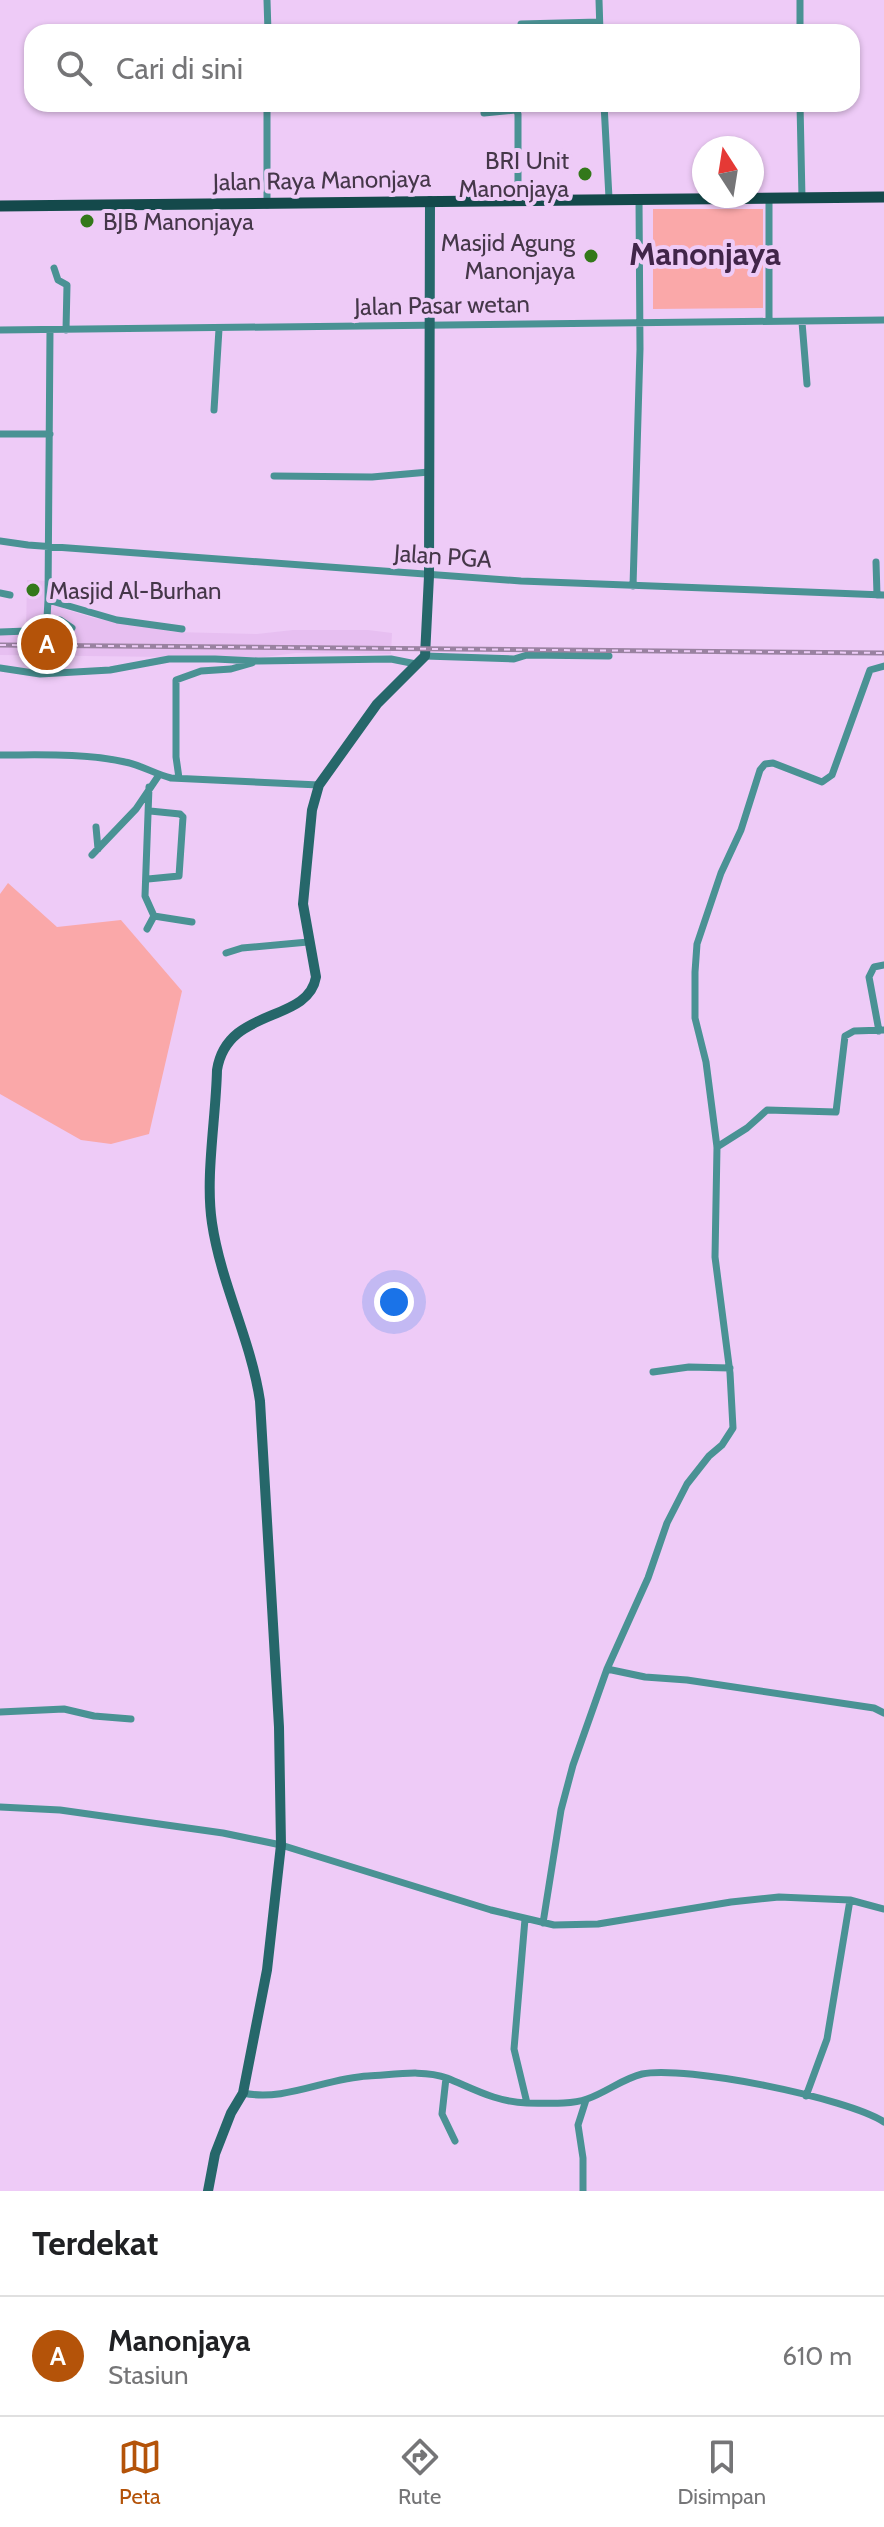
<!DOCTYPE html>
<html lang="id">
<style>
:root{--surface:#fff;--page:#f2f2f2;--text:#202124;--muted:#757577;--line:#e0e0e0;--accent:#b45309}
body{margin:0;font-family:Cabin,sans-serif;background:var(--page);color:var(--text)}
.compass{position:absolute;left:692px;top:136px;width:72px;height:72px;border-radius:50%;background:var(--surface);box-shadow:0 2px 6px #0004;rotate:348deg}
.you{position:absolute;left:394px;top:1302px;width:28px;height:28px;margin:-20px;border:6px solid #fff;border-radius:50%;background:#1a73e8;box-shadow:0 0 0 12px #1a73e833}
.badge{display:grid;place-items:center;width:52px;height:52px;border-radius:50%;background:var(--accent);color:#fff;font-size:26px;font-weight:700}
.pin{position:absolute;translate:-50% -50%;border:4px solid #fff;box-shadow:0 2px 8px #0006}
.list{margin:0;padding:0;list-style:none}
h2{display:flex;justify-content:space-between;align-items:center;height:104px;margin:0;padding:0 32px;font-size:34px}
h2 small{font-size:26px;font-weight:400;color:var(--muted)}
.list li{display:grid;grid-template-columns:52px 1fr auto;gap:24px;align-items:center;box-sizing:border-box;height:120px;padding:0 32px;border-top:2px solid var(--line)}
.list b{display:block;font-size:30px;white-space:nowrap}
.list p{margin:0;font-size:26px;white-space:nowrap;color:var(--muted)}
.list em{font-size:26px;font-style:normal;color:var(--muted)}
.icon{flex:none;width:44px;height:44px;fill:none;stroke:currentColor;stroke-width:2;stroke-linecap:round;stroke-linejoin:round}
.map{position:relative;flex:none;width:884px;height:2191px;overflow:hidden}
.search{position:absolute;background:var(--surface);box-shadow:0 2px 6px #0004;left:24px;right:24px;top:24px;height:88px;display:flex;align-items:center;gap:20px;box-sizing:border-box;padding:0 28px;border-radius:24px;color:var(--muted);font-size:30px}
.sheet{height:224px;background:var(--surface)}
nav{display:flex;justify-content:space-around;align-items:center;box-sizing:border-box;height:112px;border-top:2px solid var(--line);background:var(--surface);font-size:22px;color:var(--muted)}
nav a{display:grid;justify-items:center;gap:4px}
nav .on{color:var(--accent)}
.map>svg:first-child{display:block}
</style>
<div class="map">
<svg width="884" height="2191" viewBox="0 0 884 2191">
<rect width="100%" height="100%" fill="#eecbf7"/>
<path fill="#e7bff1" d="M 27,580 L 50,581 L 51,590 L 64,590 L 64,609 L 94,618 L 174,632 L 257,634 L 293,630 L 368,630 L 392,633 L 391,654 L 296,653 L 256,658 L 0,655 L 0,634 L 26,633 Z"/>
<path fill="#faa8a9" d="M 653,209 L 763,209 L 763,308 L 653,309 Z
M 8,883 L 57,927 L 121,920 L 182,991 L 149,1134 L 111,1144 L 81,1140 L 0,1094 L 0,894 Z"/>
<g fill="none" stroke-linecap="round" stroke-linejoin="round">
<path stroke="#4a9294" stroke-width="7" d="M 267,0 L 268,32
M 599,0 L 600,32
M 521,24 L 599,22
M 800,32 L 800,0
M 604,104 L 609,198
M 800,104 L 802,198
M 484,113 L 516,110 L 518,114 L 518,199
M 267,205 L 267,104
M 54,268 L 58,280 L 67,285 L 66,330
M 769,320 L 769,199
M 802,322 L 807,384
M 0,330 L 884,320
M 50,330 L 48,600 L 117,620 L 182,629
M 214,410 L 219,329
M 0,434 L 50,434
M 274,476 L 372,477 L 429,472
M 0,541 L 28,545 L 521,581 L 884,595
M 876,562 L 877,595
M 633,586 L 640,349 L 639,198
M 0,593 L 10,595
M 47,618 L 60,620 L 72,628
M 0,632 L 27,631 L 42,618 L 47,618 L 48,600
M 425,656 L 514,659 L 527,655 L 609,656
M 0,668 L 40,674 L 110,670 L 169,659 L 215,659 L 258,661 L 391,659 L 416,664
M 0,755 C 41,755 84,753 125,762 C 141,765 155,774 171,778 L 319,785
M 179,778 L 176,757 L 176,680 L 201,671 L 231,669 L 252,663
M 96,827 L 98,849
M 92,855 L 136,809 L 159,775
M 148,879 L 179,876 L 183,817 L 180,814 L 150,811
M 154,916 L 192,922
M 147,929 L 154,916 L 145,896 L 149,787
M 226,953 L 242,948 L 308,942
M 879,1031 L 869,977 L 874,967 L 884,965
M 717,1147 L 747,1128 L 767,1110 L 836,1112 L 845,1036 L 854,1031 L 884,1030
M 653,1372 L 689,1367 L 730,1368
M 607,1669 L 645,1677 L 687,1680 L 874,1708 L 884,1713
M 0,1712 L 64,1709 L 94,1716 L 131,1719
M 0,1807 L 60,1810 L 223,1833 L 281,1845 L 491,1910 L 554,1925 L 598,1924 L 731,1902 L 779,1897 L 850,1900 L 884,1909
M 525,1919 L 514,2049 L 527,2103
M 543,1923 L 561,1810 L 573,1765 L 607,1669 L 648,1578 L 667,1523 L 687,1484 L 709,1456 L 722,1445 L 733,1428 L 730,1373 L 715,1257 L 717,1147 L 706,1062 L 695,1018 L 695,972 L 697,944 L 721,873 L 741,830 L 760,770 L 765,764 L 773,763 L 822,782 L 832,775 L 870,670 L 884,666
M 446,2078 L 442,2114 L 455,2141
M 243,2093 C 285,2102 326,2078 368,2076 C 392,2075 423,2069 447,2078 C 474,2089 496,2102 527,2103 C 545,2103 570,2105 587,2099 C 607,2092 622,2079 642,2074 C 685,2065 848,2098 884,2122
M 806,2096 L 827,2039 L 850,1900
M 583,2191 L 583,2158 L 578,2125 L 586,2100"/>
<path stroke="#26676a" stroke-width="10" d="M 208,2191 L 215,2154 L 231,2113 L 243,2093 L 267,1970 L 281,1845 L 279,1727 L 260,1401 C 251,1340 221,1284 212,1223 C 205,1177 216,1118 217,1070 C 227,1006 308,1024 316,977 L 303,904 L 312,810 L 319,785 L 377,704 L 425,656 L 429,576 L 430,201"/>
<path stroke="#14494b" stroke-width="11" d="M 0,206 L 884,197"/>
<defs>
<path id="rail" d="M 0,645 L 884,653"/>
</defs>
<use href="#rail" stroke="#9a82a1" stroke-width="5"/>
<use href="#rail" stroke="#eecbf7" stroke-width="2" stroke-dasharray="6" stroke-linecap="butt"/>
</g>
<g fill="#33781a" stroke="#eecbf7" stroke-width="3">
<circle cx="585" cy="174" r="8"/>
<circle cx="87" cy="221" r="8"/>
<circle cx="591" cy="256" r="8"/>
<circle cx="33" cy="590" r="8"/>
</g>
<g text-anchor="middle" dominant-baseline="central" stroke-width="8" stroke-linejoin="round" paint-order="stroke">
<g font-size="24" fill="#453749" stroke="#eecbf7" text-anchor="end">
<text x="569" y="160">BRI Unit<tspan x="569" dy="28">Manonjaya</tspan></text>
<text x="103" y="221" text-anchor="start">BJB Manonjaya</text>
<text x="575" y="242">Masjid Agung<tspan x="575" dy="28">Manonjaya</tspan></text>
<text x="49" y="590" text-anchor="start">Masjid Al-Burhan</text>
</g>
<g font-size="24" fill="#453749" stroke="#eecbf7">
<text transform="translate(322 180) rotate(-1)">Jalan Raya Manonjaya</text>
<text transform="translate(442 305) rotate(-1)">Jalan Pasar wetan</text>
<text transform="translate(443 556) rotate(4)">Jalan PGA</text>
</g>
<g font-size="32" font-weight="bold" fill="#412549" stroke="#eecbf7">
<text x="705" y="253">Manonjaya</text>
</g>
</g>
</svg>
<svg class="compass" viewBox="-18 -18 36 36"><path d="M0-13l5 13h-10z" fill="#e53935"/><path d="M0 13l5-13h-10z" fill="#757577"/></svg>
<div class="you"></div>
<div class="pin badge" style="left:47px;top:644px">A</div>
<div class="search"><svg class="icon" aria-label="search" viewBox="0 0 24 24"><circle cx="10" cy="10" r="6"/><path d="M15 15l6 6"/></svg>Cari di sini</div>
</div>
<section class="sheet">
<h2>Terdekat<small></small></h2>
<ul class="list">
<li><span class="badge">A</span><div><b>Manonjaya</b><p>Stasiun</p></div><em>610 m</em></li>
</ul>
</section>
<nav>
<a class="on"><svg class="icon" aria-label="map" viewBox="0 0 24 24"><path d="M3 6l6-2 6 2 6-2v14l-6 2-6-2-6 2zM9 4v14M15 6v14"/></svg>Peta</a>
<a><svg class="icon" aria-label="directions" viewBox="0 0 24 24"><path d="M12 3l9 9-9 9-9-9zM9 14v-3h6M13 9l2 2-2 2"/></svg>Rute</a>
<a><svg class="icon" aria-label="saved" viewBox="0 0 24 24"><path d="M7 4h10v16l-5-4-5 4z"/></svg>Disimpan</a>
</nav>
